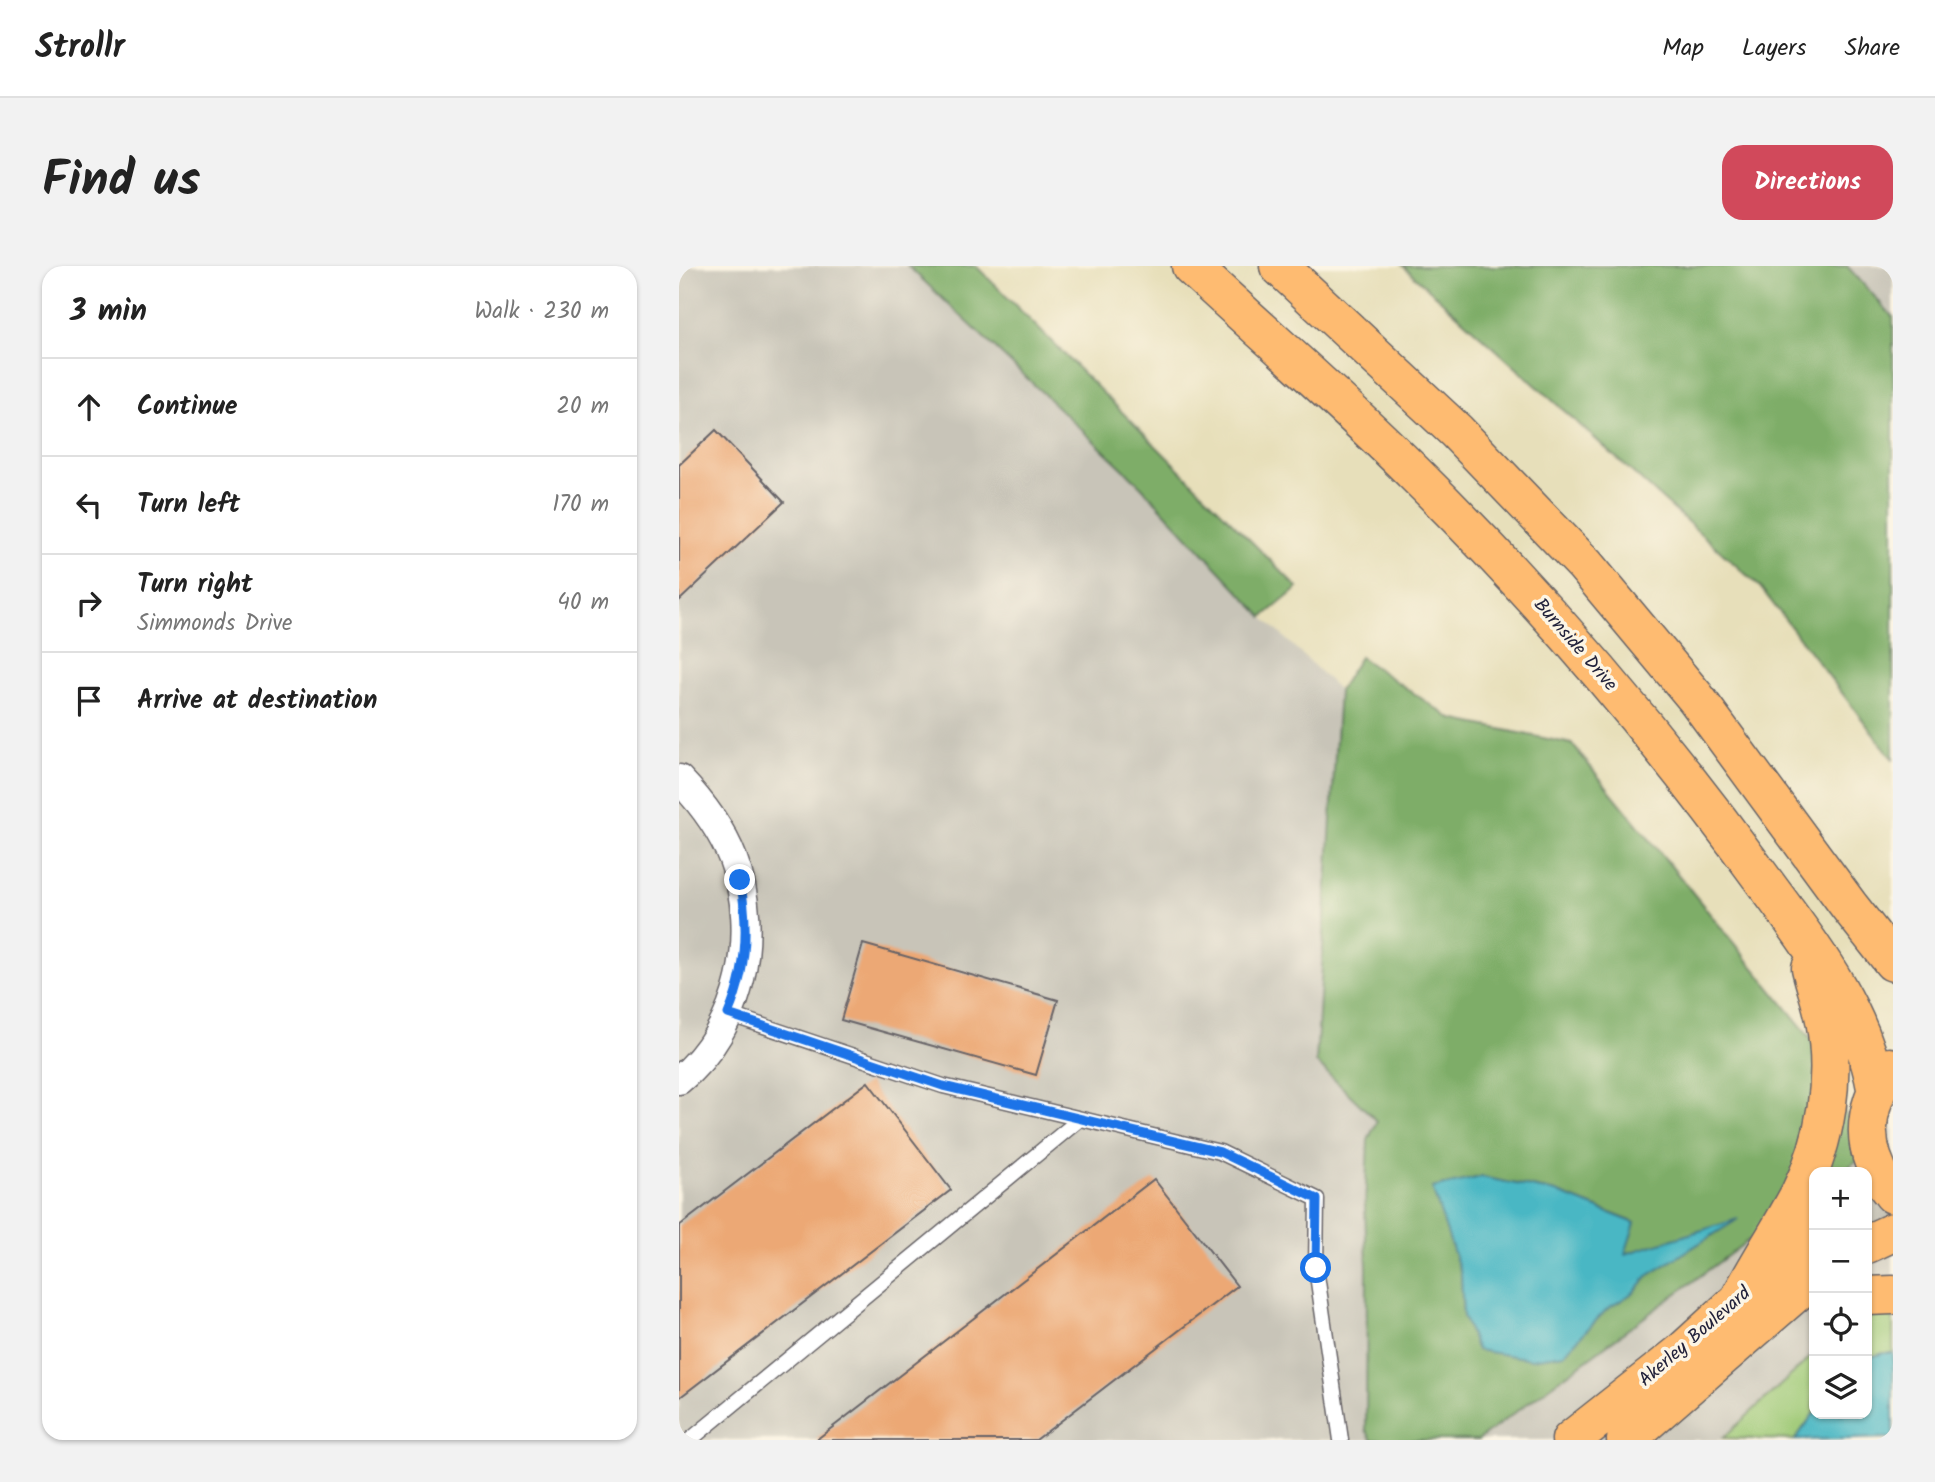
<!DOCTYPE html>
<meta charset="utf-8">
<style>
:root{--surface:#fff;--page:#f2f2f2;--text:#222;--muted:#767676;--line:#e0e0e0;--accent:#d1495b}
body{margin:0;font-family:Kalam,sans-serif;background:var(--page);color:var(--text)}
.controls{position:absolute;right:21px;bottom:21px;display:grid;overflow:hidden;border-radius:14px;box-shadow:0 2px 5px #0004}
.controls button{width:63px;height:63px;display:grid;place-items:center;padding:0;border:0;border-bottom:2px solid var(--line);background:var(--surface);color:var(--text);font:35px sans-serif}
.stop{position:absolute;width:21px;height:21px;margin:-16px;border:5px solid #1a73e8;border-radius:50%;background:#fff}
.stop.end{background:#1a73e8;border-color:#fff;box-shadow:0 2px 7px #0008}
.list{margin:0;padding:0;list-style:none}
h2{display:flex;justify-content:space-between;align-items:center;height:91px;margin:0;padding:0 28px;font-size:30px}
h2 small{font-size:23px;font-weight:400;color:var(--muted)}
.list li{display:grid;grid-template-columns:46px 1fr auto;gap:21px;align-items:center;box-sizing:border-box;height:98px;padding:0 28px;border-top:2px solid var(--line)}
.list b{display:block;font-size:26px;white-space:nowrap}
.list p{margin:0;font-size:23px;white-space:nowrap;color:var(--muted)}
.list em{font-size:23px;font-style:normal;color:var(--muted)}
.icon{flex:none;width:38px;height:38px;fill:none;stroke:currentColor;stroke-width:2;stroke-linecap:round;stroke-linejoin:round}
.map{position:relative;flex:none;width:1214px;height:1174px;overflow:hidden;border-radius:21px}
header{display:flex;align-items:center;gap:42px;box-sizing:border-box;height:98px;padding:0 35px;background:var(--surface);border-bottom:2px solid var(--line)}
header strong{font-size:33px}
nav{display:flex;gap:38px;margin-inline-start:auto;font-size:24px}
.intro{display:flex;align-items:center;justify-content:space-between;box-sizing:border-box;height:168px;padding:0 42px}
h1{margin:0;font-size:49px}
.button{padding:18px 32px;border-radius:21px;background:var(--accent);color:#fff;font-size:24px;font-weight:700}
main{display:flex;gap:42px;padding:0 42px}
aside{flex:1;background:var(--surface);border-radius:21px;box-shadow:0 2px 5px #0004}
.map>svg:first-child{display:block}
</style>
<header>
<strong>Strollr</strong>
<nav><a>Map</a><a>Layers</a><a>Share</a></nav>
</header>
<div class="intro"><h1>Find us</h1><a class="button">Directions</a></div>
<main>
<aside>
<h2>3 min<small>Walk · 230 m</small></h2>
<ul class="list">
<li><svg class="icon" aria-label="ahead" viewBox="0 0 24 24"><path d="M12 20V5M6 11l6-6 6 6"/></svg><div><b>Continue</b></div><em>20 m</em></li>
<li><svg class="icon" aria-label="left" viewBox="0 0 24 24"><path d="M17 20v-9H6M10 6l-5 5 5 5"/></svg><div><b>Turn left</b></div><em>170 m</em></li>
<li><svg class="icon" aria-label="right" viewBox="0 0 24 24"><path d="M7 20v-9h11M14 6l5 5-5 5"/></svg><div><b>Turn right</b><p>Simmonds Drive</p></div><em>40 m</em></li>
<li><svg class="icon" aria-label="arrive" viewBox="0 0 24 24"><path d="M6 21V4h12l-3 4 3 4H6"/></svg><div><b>Arrive at destination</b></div></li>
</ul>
</aside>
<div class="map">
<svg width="1214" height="1174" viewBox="0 0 1214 1174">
<rect width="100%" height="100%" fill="#fcf5e5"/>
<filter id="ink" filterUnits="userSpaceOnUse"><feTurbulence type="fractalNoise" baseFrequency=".0143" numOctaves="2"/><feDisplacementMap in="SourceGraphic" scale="14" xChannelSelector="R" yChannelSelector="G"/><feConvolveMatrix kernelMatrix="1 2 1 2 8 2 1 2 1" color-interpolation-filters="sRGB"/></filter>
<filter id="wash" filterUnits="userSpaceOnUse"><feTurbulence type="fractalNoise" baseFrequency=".00686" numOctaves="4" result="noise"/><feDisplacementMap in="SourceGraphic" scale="28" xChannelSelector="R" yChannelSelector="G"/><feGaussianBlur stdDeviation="1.57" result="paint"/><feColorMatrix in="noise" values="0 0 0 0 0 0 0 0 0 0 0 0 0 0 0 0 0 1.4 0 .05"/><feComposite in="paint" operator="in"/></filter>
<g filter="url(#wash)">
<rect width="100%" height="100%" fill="#e7dfba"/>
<path fill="#c8c4b8" d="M 0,0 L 229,0 L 455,213 L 584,351 L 660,424 L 637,796 L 698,855 L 689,874 L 686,942 L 688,1001 L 687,1164 L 693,1174 L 0,1174 Z
M 1168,0 L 1214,0 L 1214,51 Z
M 1214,858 L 1214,1035 L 1188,1052 L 1188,906 L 1162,906 L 1186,889 Z
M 1135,926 L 1135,1088 L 1042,1174 L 800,1174 Z"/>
<path fill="#9ec976" stroke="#607658" stroke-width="2" d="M 1214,1035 L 1214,1087 L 1205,1087 L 1188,1092 L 1188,1052 Z
M 1135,1088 L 1135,1147 L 1116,1174 L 1044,1172 Z"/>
<path fill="#7ead67" stroke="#506851" stroke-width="2" fill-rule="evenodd" d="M 229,0 L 297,0 L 619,322 L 584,351 L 455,213 Z
M 724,0 L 1168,0 L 1214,51 L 1214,493 L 1081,321 Z
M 681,391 L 773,453 L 893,478 L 1131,771 L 1186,889 L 1162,906 L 1135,906 L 1135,926 L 799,1174 L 693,1174 L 687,1164 L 688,1001 L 686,942 L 689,874 L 698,855 L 637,796 L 660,424 ZM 802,911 L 877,926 L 955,956 L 946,988 L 1056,955 L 970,1009 L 955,1026 L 927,1044 L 884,1088 L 784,1050 L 782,1008 L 754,922 Z"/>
<path fill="#49b7c4" stroke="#366c80" stroke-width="2" d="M 802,911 L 877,926 L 956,957 L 946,988 L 1059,953 L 970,1009 L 955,1026 L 927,1044 L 885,1088 L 852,1093 L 798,1084 L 784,1050 L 782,1008 L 753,922 Z
M 1205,1087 L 1214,1087 L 1214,1172 L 1116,1174 L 1135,1147 L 1188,1148 L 1188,1092 Z"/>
<g id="blocks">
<path fill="#eca875" d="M 37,164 L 105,236 L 0,335 L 0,199 Z
M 184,678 L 379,734 L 357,809 L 162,754 Z
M 189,816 L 272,924 L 0,1132 L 0,960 Z
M 475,913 L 558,1020 L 357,1174 L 137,1174 Z"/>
</g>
</g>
<g filter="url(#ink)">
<use href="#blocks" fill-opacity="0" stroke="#676467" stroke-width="2"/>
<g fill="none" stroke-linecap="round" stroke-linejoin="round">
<defs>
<path id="service" d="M 49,748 L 264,820 L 541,886 L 638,933 L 637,1002 L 662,1174
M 11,1174 L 401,853"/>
<path id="minor" d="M 0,513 C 23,537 42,562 54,593 C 82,666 63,764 0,814"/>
<path id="primary" d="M 512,0 C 586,69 663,135 735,207 C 861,331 977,467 1081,610 C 1129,676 1182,740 1197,822
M 600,0 L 777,165 L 906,299 L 1017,432 L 1170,640 L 1214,696
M 1211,801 C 1182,844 1180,887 1214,928
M 1188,978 L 1214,966
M 1188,1030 L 1214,1029
M 1060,1034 C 1079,998 1102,963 1121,927 C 1147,875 1157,812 1146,754 C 1143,737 1136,719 1132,702
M 892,1174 L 1001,1088 L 1104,994 L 1135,962
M 947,1174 L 1135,1011"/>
</defs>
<use href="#service" stroke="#676467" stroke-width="17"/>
<use href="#minor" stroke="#676467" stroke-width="31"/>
<use href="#primary" stroke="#676467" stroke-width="41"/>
<use href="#service" stroke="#fff" stroke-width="14"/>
<use href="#minor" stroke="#fff" stroke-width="28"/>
<use href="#primary" stroke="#febb71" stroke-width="38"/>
</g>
</g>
<g fill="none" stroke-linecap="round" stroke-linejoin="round" filter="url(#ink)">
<path stroke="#1a73e8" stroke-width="9" d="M 61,614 C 70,660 68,705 49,748 L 264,820 L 541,886 L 638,933 L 637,1002"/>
</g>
<g text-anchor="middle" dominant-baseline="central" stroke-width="7" stroke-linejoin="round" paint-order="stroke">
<g font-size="19" fill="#22223b" stroke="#fcf5e5">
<text transform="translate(896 379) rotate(49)">Burnside Drive</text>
<text transform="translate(1016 1071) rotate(-41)">Akerley Boulevard</text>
</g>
</g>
</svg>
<div class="controls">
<button>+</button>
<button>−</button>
<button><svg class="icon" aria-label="locate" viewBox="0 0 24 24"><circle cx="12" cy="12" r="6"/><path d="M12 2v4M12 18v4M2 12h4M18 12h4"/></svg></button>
<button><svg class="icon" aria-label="layers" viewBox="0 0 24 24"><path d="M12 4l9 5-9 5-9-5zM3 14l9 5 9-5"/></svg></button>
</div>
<div class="stop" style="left:637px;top:1002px"></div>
<div class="stop end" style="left:61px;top:614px"></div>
</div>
</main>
